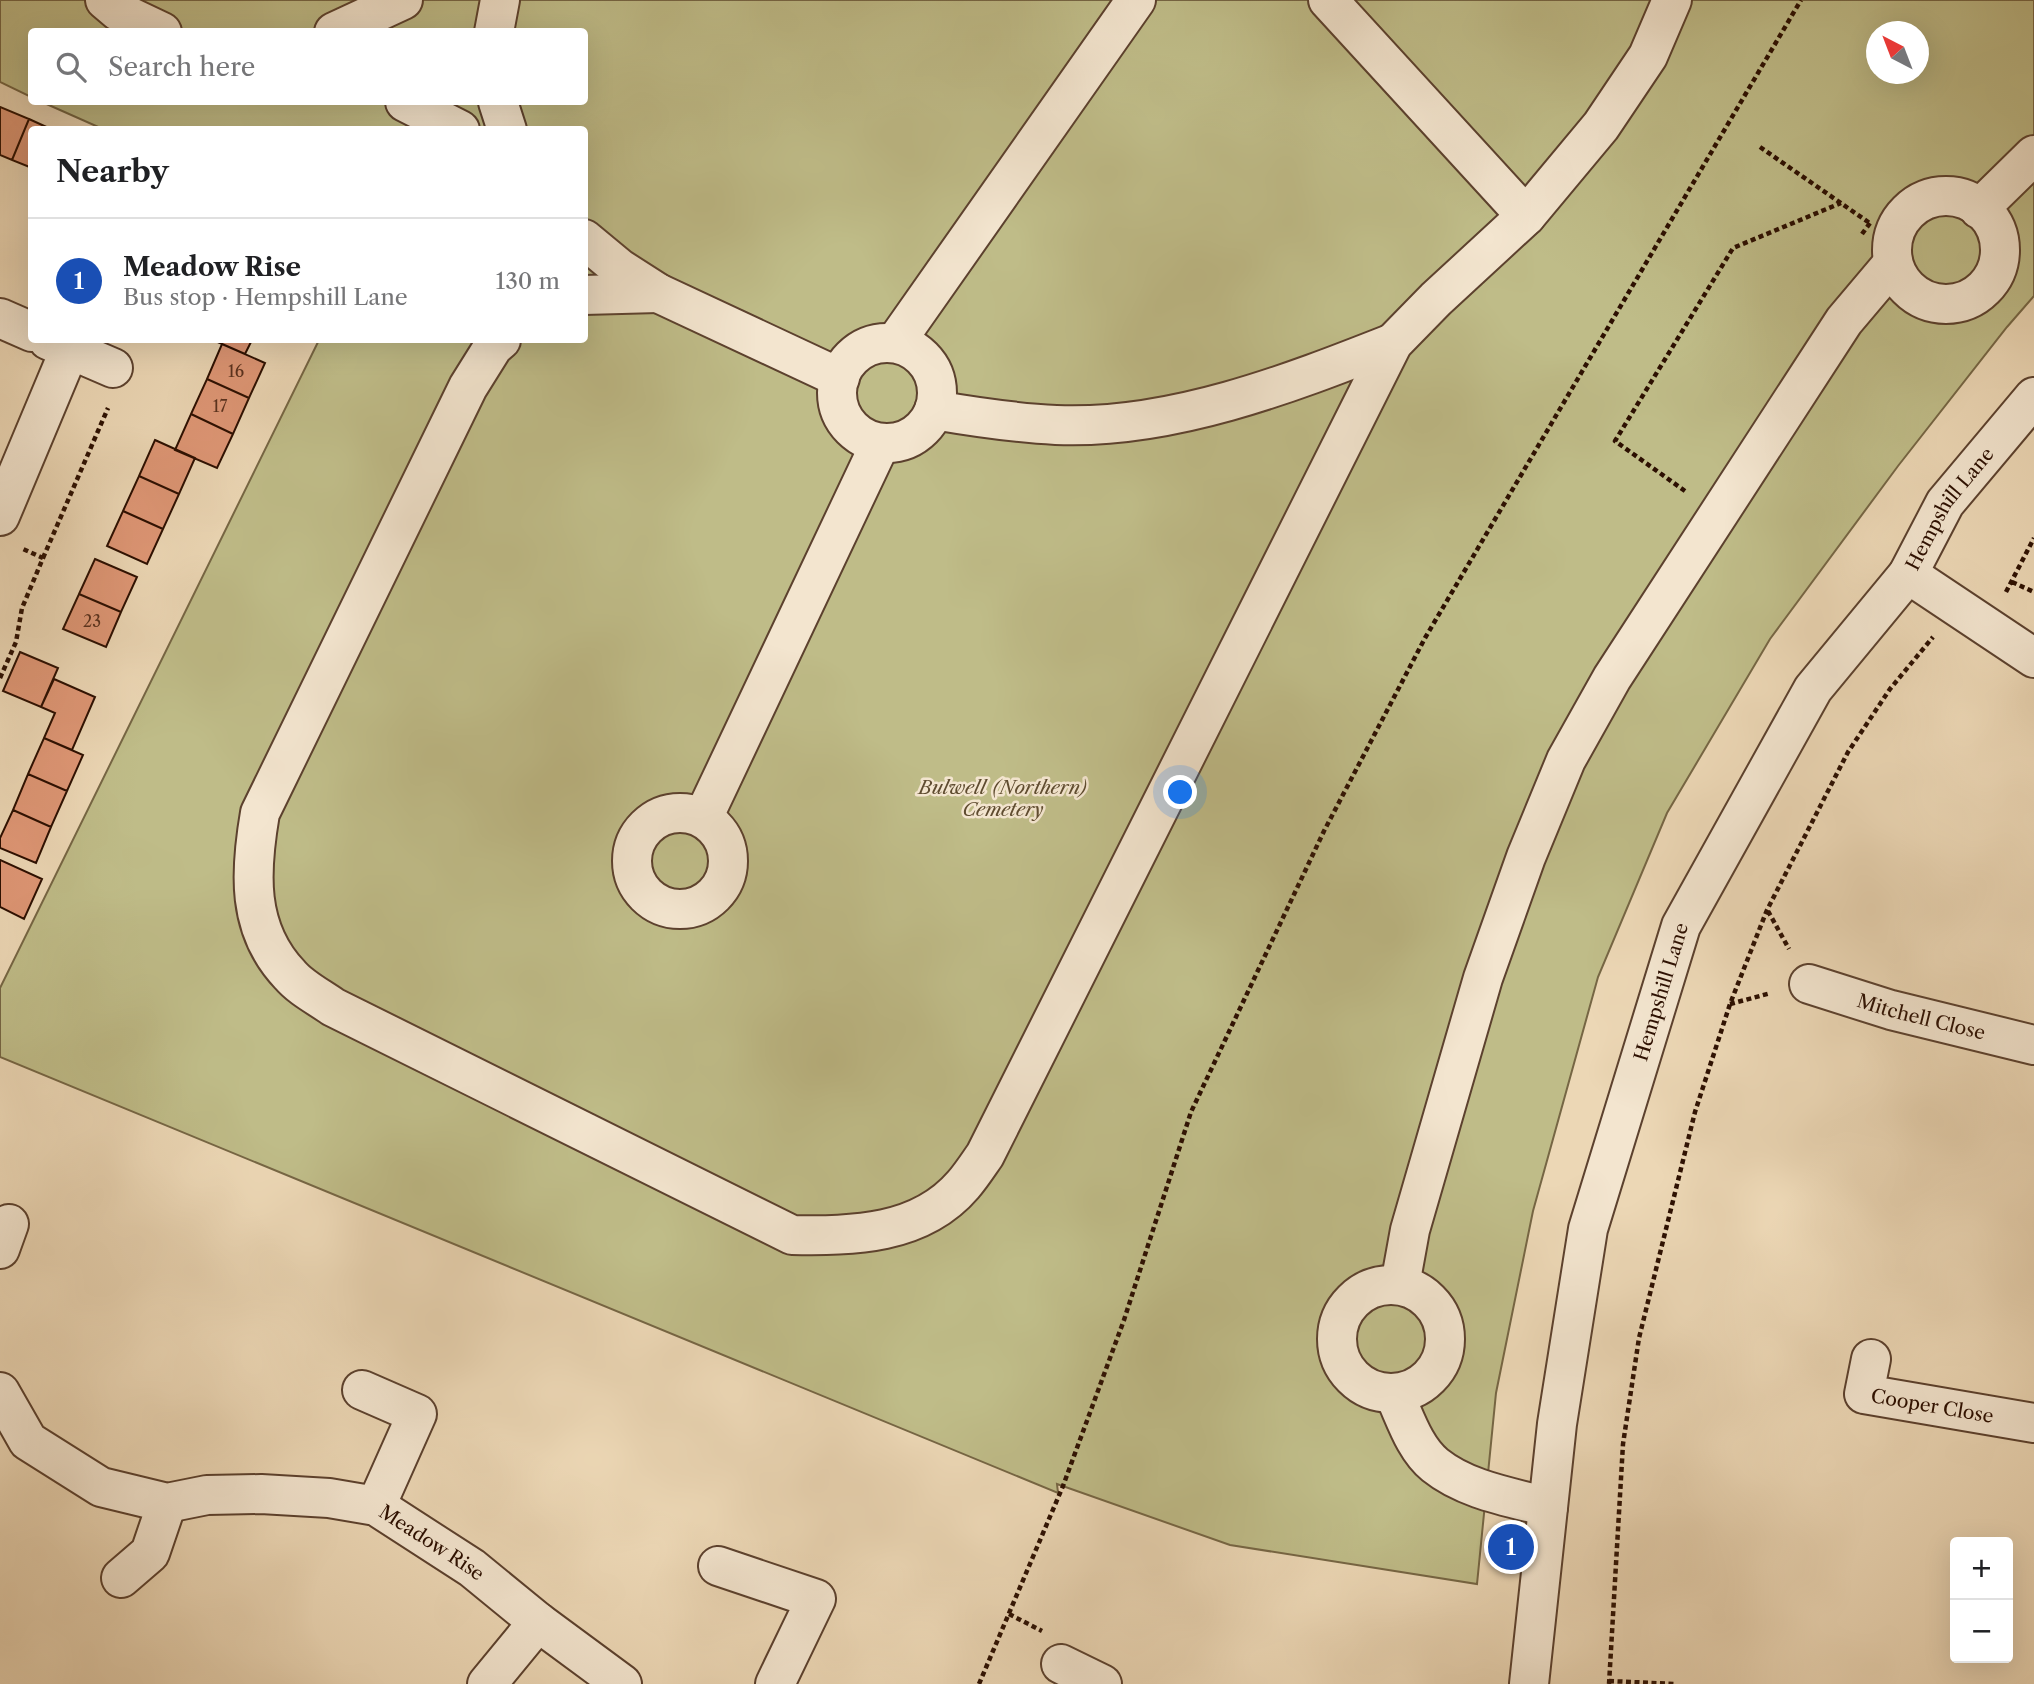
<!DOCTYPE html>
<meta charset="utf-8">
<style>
:root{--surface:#fff;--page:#f6f6f6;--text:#202124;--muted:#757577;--line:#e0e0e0;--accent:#d93025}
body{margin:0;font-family:"Libre Caslon Text",serif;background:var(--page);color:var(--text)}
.controls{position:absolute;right:21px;bottom:21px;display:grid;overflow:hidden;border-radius:7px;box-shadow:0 7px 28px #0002}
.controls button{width:63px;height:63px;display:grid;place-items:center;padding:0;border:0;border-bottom:2px solid var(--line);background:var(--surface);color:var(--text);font:35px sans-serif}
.compass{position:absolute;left:1866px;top:21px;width:63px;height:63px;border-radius:50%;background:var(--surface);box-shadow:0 7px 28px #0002;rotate:318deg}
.you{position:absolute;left:1181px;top:793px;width:24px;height:24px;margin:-18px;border:5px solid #fff;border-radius:50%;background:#1a73e8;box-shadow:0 0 0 10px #1a73e833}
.badge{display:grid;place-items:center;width:46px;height:46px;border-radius:50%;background:var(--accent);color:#fff;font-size:23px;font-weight:700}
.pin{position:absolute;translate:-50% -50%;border:4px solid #fff;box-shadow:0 2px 7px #0006}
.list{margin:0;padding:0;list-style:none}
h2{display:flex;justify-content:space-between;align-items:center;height:91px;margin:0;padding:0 28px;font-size:30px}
h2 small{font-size:23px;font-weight:400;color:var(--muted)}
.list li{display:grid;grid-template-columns:46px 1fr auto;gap:21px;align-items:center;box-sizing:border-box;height:126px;padding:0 28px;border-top:2px solid var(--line)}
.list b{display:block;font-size:26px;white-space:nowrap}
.list p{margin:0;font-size:23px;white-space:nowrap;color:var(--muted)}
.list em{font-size:23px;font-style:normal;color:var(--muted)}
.icon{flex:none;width:38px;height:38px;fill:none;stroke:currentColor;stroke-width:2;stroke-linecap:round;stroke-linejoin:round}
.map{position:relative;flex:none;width:2034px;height:1684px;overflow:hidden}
.search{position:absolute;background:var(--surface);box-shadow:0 7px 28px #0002;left:28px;top:28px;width:560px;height:77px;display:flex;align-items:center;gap:18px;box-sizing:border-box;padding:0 24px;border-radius:7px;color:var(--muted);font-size:26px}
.panel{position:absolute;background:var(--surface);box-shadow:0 7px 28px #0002;left:28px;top:126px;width:560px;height:217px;border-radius:7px}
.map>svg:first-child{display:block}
</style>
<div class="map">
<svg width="2034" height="1684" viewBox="0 0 2034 1684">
<rect width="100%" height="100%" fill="#ecd7b5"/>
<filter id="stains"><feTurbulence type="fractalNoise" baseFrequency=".00286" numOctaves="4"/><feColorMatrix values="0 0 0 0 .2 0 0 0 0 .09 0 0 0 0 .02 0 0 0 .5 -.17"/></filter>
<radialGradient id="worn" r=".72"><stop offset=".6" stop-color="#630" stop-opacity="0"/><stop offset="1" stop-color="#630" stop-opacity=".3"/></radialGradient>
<path fill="#bfbc88" stroke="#766644" stroke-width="2" fill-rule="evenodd" d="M 0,0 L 2034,0 L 2034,296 L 2007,327 L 1898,466 L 1770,639 L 1667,813 L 1598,977 L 1533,1211 L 1496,1393 L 1477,1584 L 1230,1545 L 1057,1484 L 1058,1493 L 0,1057 L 0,988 L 319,340 L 584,340 L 584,130 L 105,130 L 42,102 L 584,102 L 584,32 L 32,32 L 31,97 L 0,82 ZM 1876,32 L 1918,32 L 1918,74 L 1876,74 Z"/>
<path fill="#df9776" stroke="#2c0f01" stroke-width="2" d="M 0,107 L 29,119 L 12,160 L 0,155 Z
M 29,119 L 53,130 L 32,130 L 32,168 L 12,160 Z
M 213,340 L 252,340 L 245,354 Z
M 222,344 L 265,363 L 249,398 L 207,379 Z
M 207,379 L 249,398 L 233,434 L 191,414 Z
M 191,414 L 233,434 L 217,468 L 175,450 Z
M 155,440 L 195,458 L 179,494 L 139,476 Z
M 139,476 L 179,494 L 163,529 L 123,511 Z
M 123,511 L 163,529 L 147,564 L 107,546 Z
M 95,559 L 137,577 L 121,612 L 79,594 Z
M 79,594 L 121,612 L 106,647 L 63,629 Z
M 20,652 L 58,668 L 41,707 L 3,691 Z
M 54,679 L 95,697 L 72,750 L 44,738 L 55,713 L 41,707 Z
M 44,738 L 83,755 L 67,791 L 28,774 Z
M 28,774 L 67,791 L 51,827 L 13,810 Z
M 13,810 L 51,827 L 36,863 L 0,848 L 0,838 Z
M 0,860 L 42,879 L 24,919 L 0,907 Z"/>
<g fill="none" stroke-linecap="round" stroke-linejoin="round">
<defs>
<g id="minor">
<path d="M 105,0 L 118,11 L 162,32"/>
<path d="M 1328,0 L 1526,216"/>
<path d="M 334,32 L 403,0"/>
<path d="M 494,32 L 500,0"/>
<path d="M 405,102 L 460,130"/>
<path d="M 498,102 L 507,130"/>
<circle cx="1946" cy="250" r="54"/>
<path d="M 1979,209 L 2034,155"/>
<path d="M 584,239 L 619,268 L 658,293 L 840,378"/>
<path d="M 584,295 L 658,293"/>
<path d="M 0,318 L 32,332"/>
<path d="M 48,340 L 113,368"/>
<path d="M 501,340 L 493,347 L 468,387 L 260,813 C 250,871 246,929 290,975 C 301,988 319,997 333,1007 L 792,1235 C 853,1236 920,1235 963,1185 C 971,1176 978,1165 985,1155 L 1393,343 L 1436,299 L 1526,216 L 1601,126 L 1648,56 L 1672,0"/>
<circle cx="887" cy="393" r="50"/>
<path d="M 895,343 L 1136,0"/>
<path d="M 934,410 C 975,417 1015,423 1056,425 C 1170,430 1289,384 1393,343"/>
<path d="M 0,516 L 70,349"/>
<path d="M 1908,574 L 2034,658"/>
<circle cx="680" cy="861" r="48"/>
<path d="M 703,818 L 880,444"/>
<path id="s1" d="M 1809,984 L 1891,1010 L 2034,1045"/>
<path d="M 0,1249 L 9,1224"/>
<path d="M 1400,1285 L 1410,1230 L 1483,978 L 1526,857 L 1566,760 L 1612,678 L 1844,321 L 1893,263"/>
<circle cx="1391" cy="1339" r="54"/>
<path id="s2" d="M 1871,1359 L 1864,1394 L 2034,1423"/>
<path d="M 362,1390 L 417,1414 L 376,1506"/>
<path id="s3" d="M 0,1392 L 28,1441 L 101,1487 L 167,1503 L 207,1495 L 261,1494 L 329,1498 L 376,1506 L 472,1568 L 538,1622 L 622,1684"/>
<path d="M 1394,1394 C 1405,1417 1414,1448 1435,1465 C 1466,1490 1510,1497 1548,1507"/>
<path d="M 718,1566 L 816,1599 L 775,1684"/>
<path d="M 121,1578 L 150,1553 L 167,1503"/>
<path d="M 1061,1664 L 1102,1684"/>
<path d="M 487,1684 L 538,1622"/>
<path id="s4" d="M 1529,1684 L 1557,1424 L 1588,1229 L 1681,926 L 1813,689 L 1908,574 L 1945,503 L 2034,397"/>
</g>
</defs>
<use href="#minor" stroke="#5c412e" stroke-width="42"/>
<path stroke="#2c0f01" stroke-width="4.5" stroke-dasharray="5 3.5" stroke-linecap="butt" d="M 1760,147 L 1871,224
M 1862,234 L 1870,223
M 1685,491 L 1615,441 L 1733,248 L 1841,203
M 43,558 L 108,408
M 2012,582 L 2034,592
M 2006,592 L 2034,538
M 0,678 L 16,642 L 22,608 L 43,558 L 23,549
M 1768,911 L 1789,949
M 1730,1004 L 1771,993
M 1009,1614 L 1042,1631
M 1609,1681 L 1676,1684
M 979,1684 L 1063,1486 L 1124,1320 L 1191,1112 L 1324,831 L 1425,638 L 1801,0
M 1609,1684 L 1623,1444 L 1639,1338 L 1695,1112 L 1730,1004 L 1767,910 L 1848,752 L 1890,689 L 1933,637"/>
<use href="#minor" stroke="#f3e5cf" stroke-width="38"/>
</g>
<g text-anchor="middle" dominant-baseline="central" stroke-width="5" stroke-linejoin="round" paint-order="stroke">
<g font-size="16" fill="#59311e">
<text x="236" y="371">16</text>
<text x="220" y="406">17</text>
<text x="92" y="621">23</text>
</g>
<g font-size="19" fill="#2c0f01" stroke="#f3e5cf">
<text stroke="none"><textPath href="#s4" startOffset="1274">Hempshill Lane</textPath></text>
<text stroke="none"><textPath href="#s4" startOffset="707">Hempshill Lane</textPath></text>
<text stroke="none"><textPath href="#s1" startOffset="117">Mitchell Close</textPath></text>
<text stroke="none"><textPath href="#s2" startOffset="105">Cooper Close</textPath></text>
<text stroke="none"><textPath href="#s3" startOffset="488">Meadow Rise</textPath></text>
</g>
<g font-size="19" font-style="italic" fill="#5f4c30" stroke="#f3e5cf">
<text x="1003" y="787">Bulwell (Northern)<tspan x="1003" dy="22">Cemetery</tspan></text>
</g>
</g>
<rect width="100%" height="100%" filter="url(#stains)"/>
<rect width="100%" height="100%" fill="url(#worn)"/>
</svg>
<div class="controls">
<button>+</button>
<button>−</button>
</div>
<svg class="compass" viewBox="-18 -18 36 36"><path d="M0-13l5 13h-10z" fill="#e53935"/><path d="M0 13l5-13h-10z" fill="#757577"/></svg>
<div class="you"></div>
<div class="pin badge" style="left:1511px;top:1547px;background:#1a4fb4">1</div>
<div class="search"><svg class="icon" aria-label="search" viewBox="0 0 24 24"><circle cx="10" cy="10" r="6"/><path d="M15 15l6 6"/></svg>Search here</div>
<section class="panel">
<h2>Nearby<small></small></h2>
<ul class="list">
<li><span class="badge" style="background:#1a4fb4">1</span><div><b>Meadow Rise</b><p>Bus stop · Hempshill Lane</p></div><em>130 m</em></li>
</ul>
</section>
</div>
